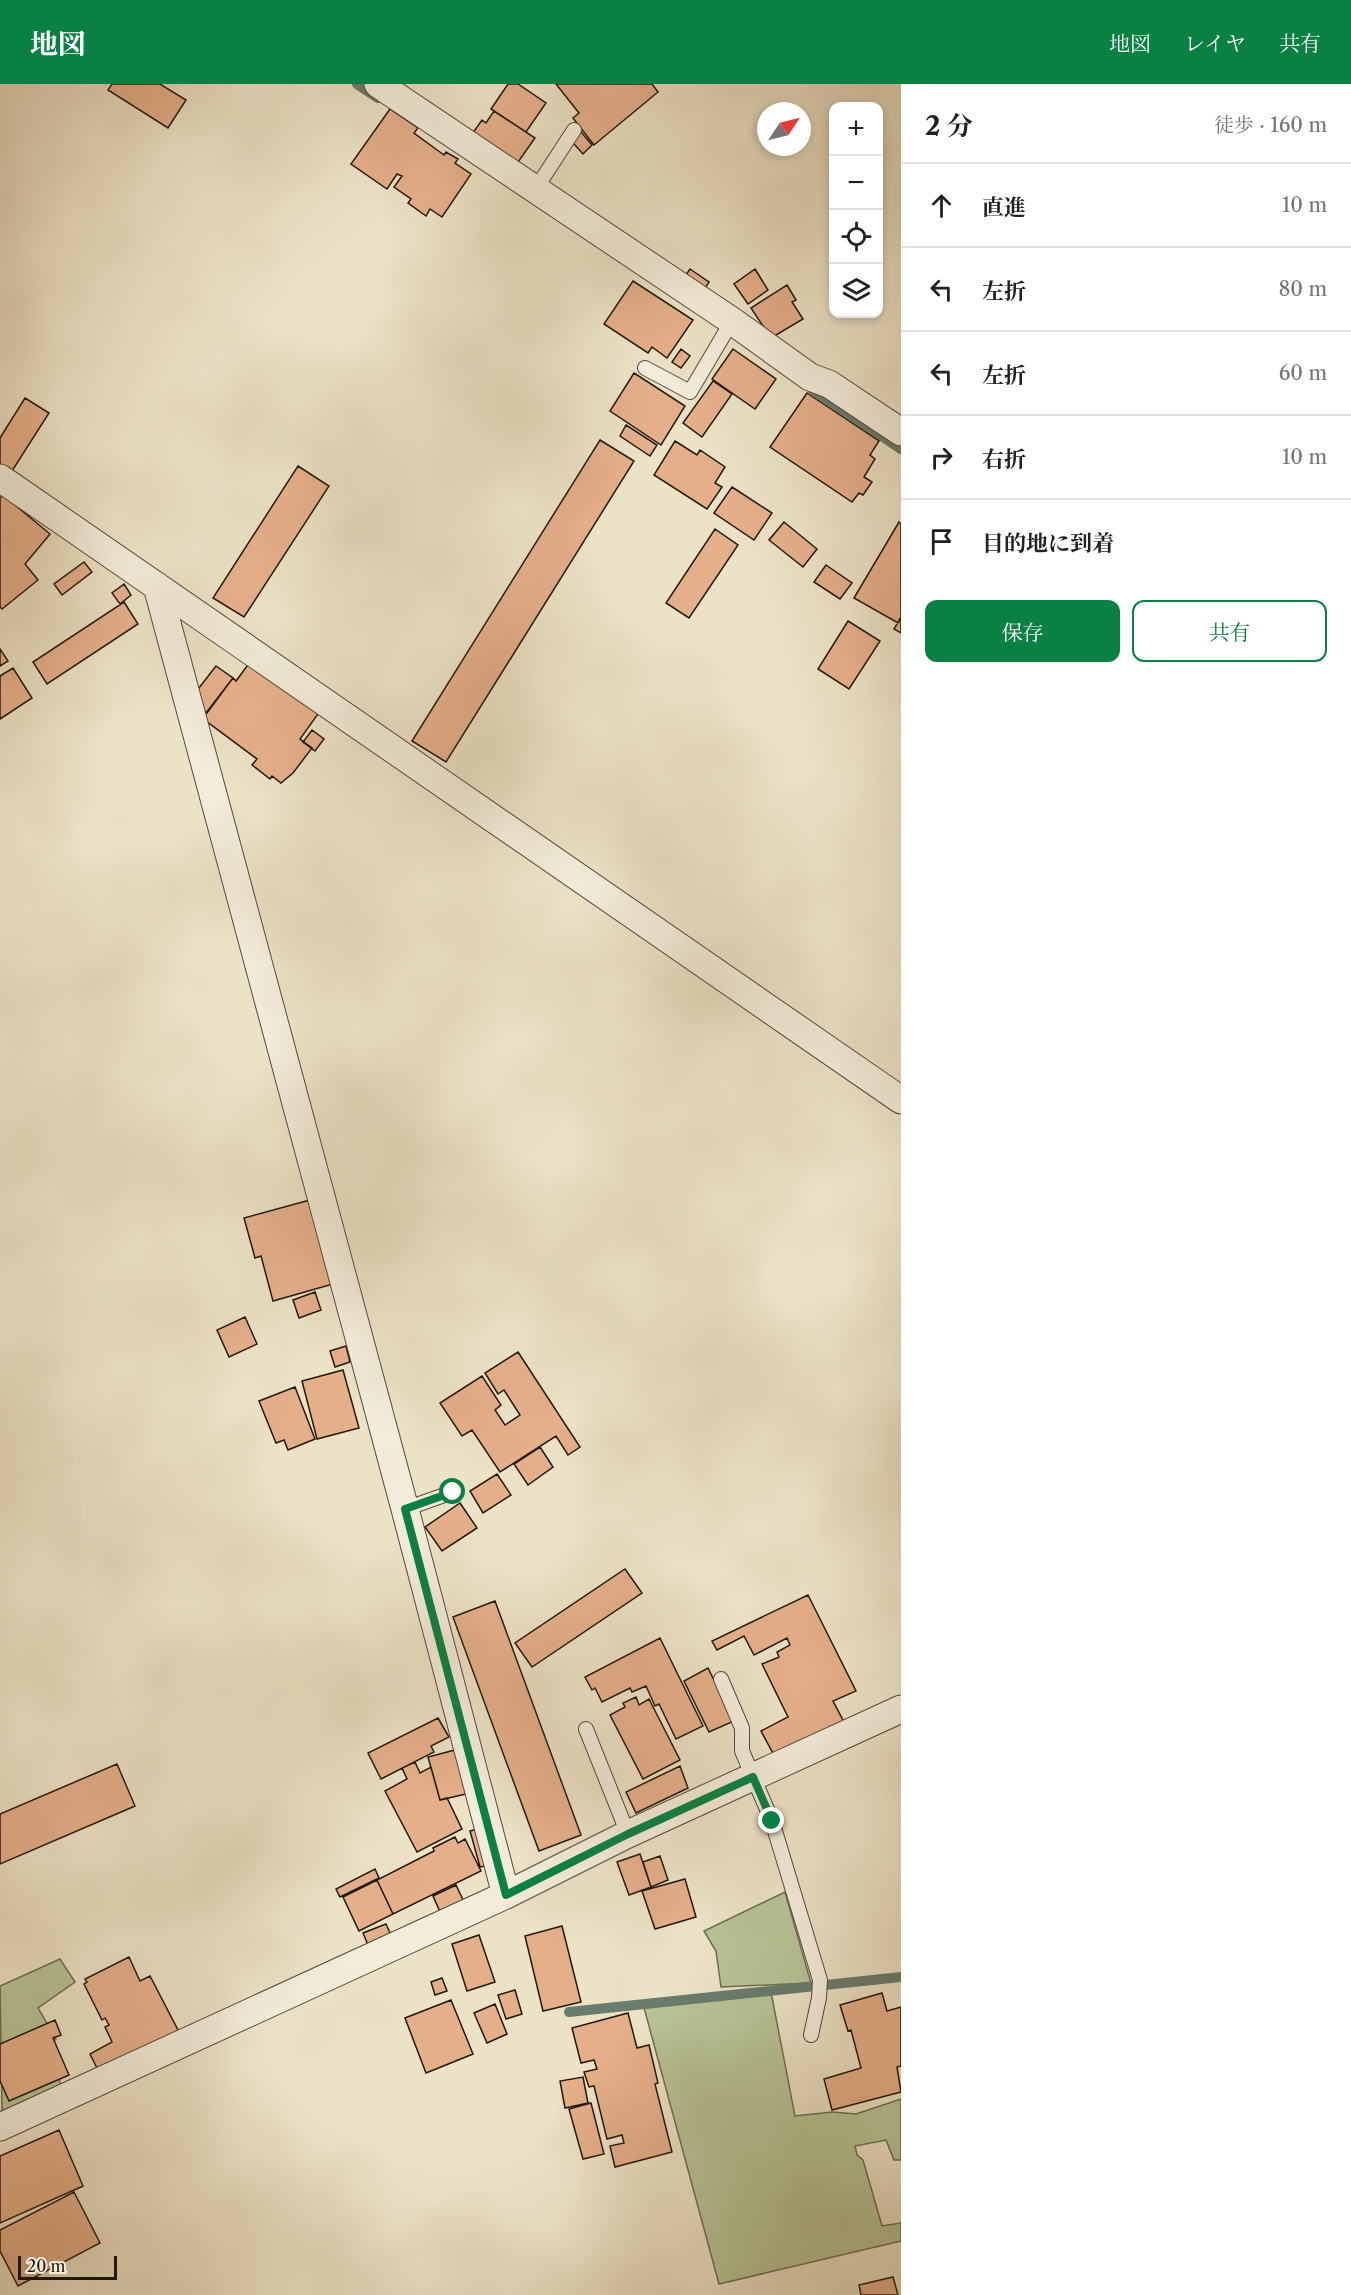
<!DOCTYPE html>
<html lang="ja">
<meta charset="utf-8">
<style>
:root{--surface:#fff;--page:#f2f2f2;--text:#202124;--muted:#757577;--line:#e0e0e0;--accent:#0b8043}
body{margin:0;font-family:"Libre Caslon Text","Noto Serif JP",serif;background:var(--page);color:var(--text)}
.controls{position:absolute;right:18px;top:18px;display:grid;overflow:hidden;border-radius:12px;box-shadow:0 3px 9px #0003}
.controls button{width:54px;height:54px;display:grid;place-items:center;padding:0;border:0;border-bottom:2px solid var(--line);background:var(--surface);color:var(--text);font:30px sans-serif}
.compass{position:absolute;left:757px;top:18px;width:54px;height:54px;border-radius:50%;background:var(--surface);box-shadow:0 3px 9px #0003;rotate:55deg}
.scale{position:absolute;left:18px;bottom:15px;width:99px;box-sizing:border-box;padding-left:6px;border:3px solid #22180a;border-top:0;font-size:16px;line-height:21px;white-space:nowrap;color:#22180a;-webkit-text-stroke:4px #f3ecda;paint-order:stroke}
.stop{position:absolute;width:18px;height:18px;margin:-14px;border:4px solid #0b8043;border-radius:50%;background:#fff}
.stop.end{background:#0b8043;border-color:#fff;box-shadow:0 2px 6px #0008}
.list{margin:0;padding:0;list-style:none}
h2{display:flex;justify-content:space-between;align-items:center;height:78px;margin:0;padding:0 24px;font-size:26px}
h2 small{font-size:20px;font-weight:400;color:var(--muted)}
.list li{display:grid;grid-template-columns:39px 1fr auto;gap:18px;align-items:center;box-sizing:border-box;height:84px;padding:0 24px;border-top:2px solid var(--line)}
.list b{display:block;font-size:22px;white-space:nowrap}
.list em{font-size:20px;font-style:normal;color:var(--muted)}
.actions{display:flex;gap:12px;padding:18px 24px}
.actions a{flex:1;padding:14px 0;border:2px solid var(--accent);border-radius:12px;text-align:center;font-size:21px;color:var(--accent)}
.actions .main{background:var(--accent);color:#fff}
.icon{flex:none;width:33px;height:33px;fill:none;stroke:currentColor;stroke-width:2;stroke-linecap:round;stroke-linejoin:round}
.map{position:relative;flex:none;width:901px;height:2211px;overflow:hidden}
header{display:flex;align-items:center;gap:36px;box-sizing:border-box;height:84px;padding:0 30px;background:var(--accent);color:#fff}
header strong{font-size:28px}
nav{display:flex;gap:33px;margin-inline-start:auto;font-size:21px}
main{display:flex}
aside{flex:1;background:var(--surface)}
.map>svg:first-child{display:block}
</style>
<header>
<strong>地図</strong>
<nav><a>地図</a><a>レイヤ</a><a>共有</a></nav>
</header>
<main>
<div class="map">
<svg width="901" height="2211" viewBox="0 0 901 2211">
<rect width="100%" height="100%" fill="#ece2c6"/>
<filter id="stains"><feTurbulence type="fractalNoise" baseFrequency=".00333" numOctaves="4"/><feColorMatrix values="0 0 0 0 .2 0 0 0 0 .09 0 0 0 0 .02 0 0 0 .5 -.17"/></filter>
<radialGradient id="worn" r=".72"><stop offset=".6" stop-color="#630" stop-opacity="0"/><stop offset="1" stop-color="#630" stop-opacity=".3"/></radialGradient>
<path fill="#b7c396" stroke="#6c6e50" stroke-width="1.5" d="M 785,1808 L 811,1899 L 721,1903 L 716,1867 L 704,1847 Z
M 60,1875 L 75,1898 L 38,1924 L 56,1955 L 45,1965 L 64,2007 L 20,2025 L 2,2026 L 0,1902 Z
M 771,1908 L 795,2032 L 832,2028 L 856,2030 L 901,2015 L 901,2076 L 894,2076 L 886,2056 L 855,2062 L 857,2071 L 863,2076 L 882,2142 L 901,2139 L 901,2157 L 719,2200 L 643,1920 Z"/>
<g fill="none" stroke-linecap="round" stroke-linejoin="round">
<path stroke="#697c6e" stroke-width="10" d="M 357,0 L 378,14
M 812,305 L 901,365
M 569,1928 L 901,1893"/>
</g>
<path fill="#e5af8a" stroke="#22180a" stroke-width="1.5" d="M 112,0 L 160,0 L 186,16 L 168,44 L 108,6 Z
M 508,0 L 518,0 L 546,19 L 526,48 L 491,25 Z
M 556,0 L 652,0 L 658,8 L 594,61 L 573,34 L 579,29 Z
M 390,25 L 418,44 L 414,49 L 444,71 L 446,68 L 458,75 L 455,79 L 471,90 L 442,133 L 430,125 L 426,132 L 408,119 L 411,115 L 394,103 L 402,92 L 397,90 L 387,105 L 351,80 Z
M 494,27 L 535,54 L 516,81 L 472,50 L 482,36 L 486,39 Z
M 576,42 L 592,61 L 583,70 L 566,51 Z
M 690,185 L 709,198 L 703,208 L 683,195 Z
M 755,185 L 768,206 L 748,220 L 734,200 Z
M 633,197 L 693,236 L 667,274 L 652,263 L 648,269 L 604,240 Z
M 787,201 L 796,216 L 792,218 L 803,235 L 771,254 L 751,224 Z
M 681,265 L 690,272 L 681,284 L 672,278 Z
M 733,265 L 776,295 L 755,325 L 712,295 Z
M 634,289 L 685,322 L 661,361 L 610,327 Z
M 713,297 L 732,310 L 702,353 L 683,339 Z
M 807,309 L 879,357 L 870,371 L 875,375 L 864,393 L 872,398 L 863,411 L 859,409 L 852,418 L 770,363 Z
M 25,314 L 49,329 L 12,387 L 0,380 L 0,354 Z
M 626,341 L 657,361 L 650,372 L 620,352 Z
M 600,356 L 634,377 L 446,678 L 412,657 Z
M 675,357 L 697,371 L 700,366 L 725,383 L 715,399 L 722,403 L 707,425 L 654,391 Z
M 298,382 L 329,402 L 244,533 L 213,514 Z
M 732,403 L 772,429 L 754,456 L 714,429 Z
M 3,411 L 50,450 L 25,480 L 38,496 L 2,525 L 0,523 L 0,414 Z
M 784,438 L 817,465 L 803,483 L 769,456 Z
M 899,438 L 901,440 L 901,533 L 898,539 L 854,514 Z
M 715,445 L 738,461 L 689,534 L 666,519 Z
M 84,478 L 92,488 L 62,511 L 54,500 Z
M 826,481 L 852,499 L 840,515 L 814,498 Z
M 124,500 L 131,511 L 120,520 L 112,509 Z
M 124,518 L 138,540 L 47,600 L 33,578 Z
M 901,533 L 901,549 L 894,545 Z
M 848,537 L 880,557 L 849,605 L 818,585 Z
M 0,565 L 8,577 L 0,582 Z
M 250,578 L 318,630 L 300,655 L 312,664 L 293,689 L 281,699 L 272,692 L 270,695 L 252,681 L 257,675 L 202,634 L 233,594 L 236,597 Z
M 216,582 L 233,594 L 207,629 L 195,620 L 195,609 Z
M 13,584 L 32,614 L 0,635 L 0,592 Z
M 312,646 L 324,655 L 315,667 L 303,658 Z
M 310,1116 L 333,1200 L 273,1217 L 261,1172 L 255,1174 L 244,1134 Z
M 315,1208 L 321,1226 L 299,1234 L 293,1216 Z
M 245,1233 L 257,1260 L 229,1273 L 217,1246 Z
M 346,1262 L 350,1278 L 335,1283 L 330,1267 Z
M 518,1268 L 580,1363 L 568,1371 L 556,1352 L 500,1388 L 472,1346 L 462,1352 L 440,1319 L 482,1292 L 501,1321 L 495,1326 L 505,1341 L 520,1331 L 504,1306 L 498,1310 L 485,1289 Z
M 343,1286 L 359,1344 L 317,1355 L 302,1297 Z
M 295,1303 L 315,1355 L 288,1366 L 284,1356 L 276,1359 L 259,1317 Z
M 540,1363 L 553,1383 L 528,1401 L 514,1380 Z
M 497,1390 L 511,1411 L 483,1429 L 470,1407 Z
M 460,1419 L 477,1444 L 442,1467 L 425,1443 Z
M 625,1485 L 642,1509 L 532,1583 L 515,1559 Z
M 808,1511 L 856,1607 L 833,1617 L 844,1638 L 775,1673 L 761,1647 L 788,1633 L 762,1580 L 779,1573 L 777,1568 L 790,1561 L 787,1554 L 754,1571 L 744,1552 L 717,1566 L 712,1557 Z
M 495,1517 L 581,1751 L 539,1767 L 453,1533 Z
M 660,1554 L 703,1642 L 676,1655 L 659,1620 L 655,1622 L 646,1602 L 632,1608 L 630,1604 L 602,1618 L 595,1604 L 592,1606 L 585,1593 Z
M 708,1584 L 734,1637 L 709,1648 L 684,1597 Z
M 636,1613 L 639,1621 L 649,1615 L 680,1676 L 643,1695 L 610,1631 L 625,1623 L 623,1619 Z
M 438,1634 L 449,1653 L 431,1662 L 434,1668 L 381,1695 L 368,1669 Z
M 455,1666 L 466,1710 L 440,1716 L 428,1673 Z
M 415,1678 L 420,1689 L 431,1683 L 440,1716 L 447,1714 L 462,1745 L 417,1768 L 385,1707 L 407,1695 L 402,1684 Z
M 117,1680 L 135,1722 L 0,1780 L 0,1730 Z
M 680,1682 L 688,1704 L 636,1729 L 626,1708 Z
M 481,1744 L 491,1781 L 480,1783 L 470,1747 Z
M 455,1753 L 458,1759 L 465,1755 L 481,1787 L 393,1830 L 377,1796 L 434,1767 L 433,1764 Z
M 640,1770 L 651,1803 L 629,1811 L 617,1778 Z
M 660,1772 L 668,1796 L 651,1803 L 643,1778 Z
M 375,1785 L 379,1794 L 340,1813 L 336,1805 Z
M 685,1795 L 696,1833 L 655,1845 L 642,1807 Z
M 377,1796 L 393,1830 L 359,1847 L 343,1813 Z
M 456,1801 L 465,1820 L 441,1830 L 433,1812 Z
M 386,1840 L 391,1851 L 368,1861 L 363,1849 Z
M 562,1842 L 581,1918 L 543,1927 L 525,1852 Z
M 479,1851 L 495,1898 L 467,1907 L 452,1860 Z
M 129,1873 L 140,1897 L 150,1892 L 179,1948 L 99,1988 L 90,1970 L 112,1958 L 105,1943 L 109,1941 L 105,1934 L 102,1936 L 84,1900 L 87,1898 L 85,1895 Z
M 442,1894 L 447,1907 L 435,1911 L 431,1898 Z
M 515,1906 L 522,1930 L 506,1935 L 498,1911 Z
M 882,1909 L 887,1927 L 901,1923 L 901,1982 L 897,1983 L 901,2008 L 832,2026 L 824,1995 L 861,1984 L 851,1946 L 848,1947 L 840,1921 Z
M 451,1916 L 473,1970 L 426,1989 L 405,1934 Z
M 495,1920 L 507,1950 L 487,1959 L 474,1929 Z
M 628,1929 L 637,1964 L 649,1961 L 658,1999 L 655,2000 L 672,2068 L 615,2083 L 610,2062 L 624,2059 L 622,2051 L 607,2055 L 594,2002 L 589,2003 L 584,1988 L 597,1985 L 594,1976 L 581,1979 L 572,1944 Z
M 55,1936 L 61,1951 L 53,1954 L 69,1991 L 9,2017 L 0,1997 L 0,1960 Z
M 583,1993 L 588,2019 L 565,2024 L 560,1997 Z
M 591,2019 L 604,2070 L 583,2075 L 569,2025 Z
M 59,2046 L 83,2102 L 0,2139 L 0,2072 Z
M 74,2108 L 100,2159 L 18,2202 L 0,2167 L 0,2146 Z
M 893,2193 L 898,2211 L 861,2211 L 859,2201 Z"/>
<g fill="none" stroke-linecap="round" stroke-linejoin="round">
<defs>
<path id="service" d="M 535,106 L 574,46
M 645,284 L 690,308 L 732,237
M 405,1425 L 453,1408
M 721,1595 L 742,1644 L 742,1667 L 772,1737 L 820,1896 L 819,1914 L 811,1951
M 586,1645 L 628,1750"/>
<path id="minor" d="M 378,0 L 732,237 L 810,293 L 829,300 L 901,348
M 0,394 L 901,1016
M 157,502 L 405,1425 L 506,1811 L 628,1750 L 901,1625
M 0,2043 L 506,1811"/>
</defs>
<use href="#service" stroke="#544a39" stroke-width="16"/>
<use href="#minor" stroke="#544a39" stroke-width="29"/>
<use href="#service" stroke="#f3ecda" stroke-width="14"/>
<use href="#minor" stroke="#f3ecda" stroke-width="27"/>
</g>
<g fill="none" stroke-linecap="round" stroke-linejoin="round">
<path stroke="#0b8043" stroke-width="8" d="M 453,1408 L 405,1425 L 506,1811 L 628,1750 L 753,1693 L 772,1737"/>
</g>
<rect width="100%" height="100%" filter="url(#stains)"/>
<rect width="100%" height="100%" fill="url(#worn)"/>
</svg>
<div class="controls">
<button>+</button>
<button>−</button>
<button><svg class="icon" aria-label="locate" viewBox="0 0 24 24"><circle cx="12" cy="12" r="6"/><path d="M12 2v4M12 18v4M2 12h4M18 12h4"/></svg></button>
<button><svg class="icon" aria-label="layers" viewBox="0 0 24 24"><path d="M12 4l9 5-9 5-9-5zM3 14l9 5 9-5"/></svg></button>
</div>
<svg class="compass" viewBox="-18 -18 36 36"><path d="M0-13l5 13h-10z" fill="#e53935"/><path d="M0 13l5-13h-10z" fill="#757577"/></svg>
<div class="scale">20 m</div>
<div class="stop" style="left:453px;top:1408px"></div>
<div class="stop end" style="left:772px;top:1737px"></div>
</div>
<aside>
<h2>2 分<small>徒歩 · 160 m</small></h2>
<ul class="list">
<li><svg class="icon" aria-label="ahead" viewBox="0 0 24 24"><path d="M12 20V5M6 11l6-6 6 6"/></svg><div><b>直進</b></div><em>10 m</em></li>
<li><svg class="icon" aria-label="left" viewBox="0 0 24 24"><path d="M17 20v-9H6M10 6l-5 5 5 5"/></svg><div><b>左折</b></div><em>80 m</em></li>
<li><svg class="icon" aria-label="left" viewBox="0 0 24 24"><path d="M17 20v-9H6M10 6l-5 5 5 5"/></svg><div><b>左折</b></div><em>60 m</em></li>
<li><svg class="icon" aria-label="right" viewBox="0 0 24 24"><path d="M7 20v-9h11M14 6l5 5-5 5"/></svg><div><b>右折</b></div><em>10 m</em></li>
<li><svg class="icon" aria-label="arrive" viewBox="0 0 24 24"><path d="M6 21V4h12l-3 4 3 4H6"/></svg><div><b>目的地に到着</b></div></li>
</ul>
<div class="actions"><a class="main">保存</a><a>共有</a></div>
</aside>
</main>
